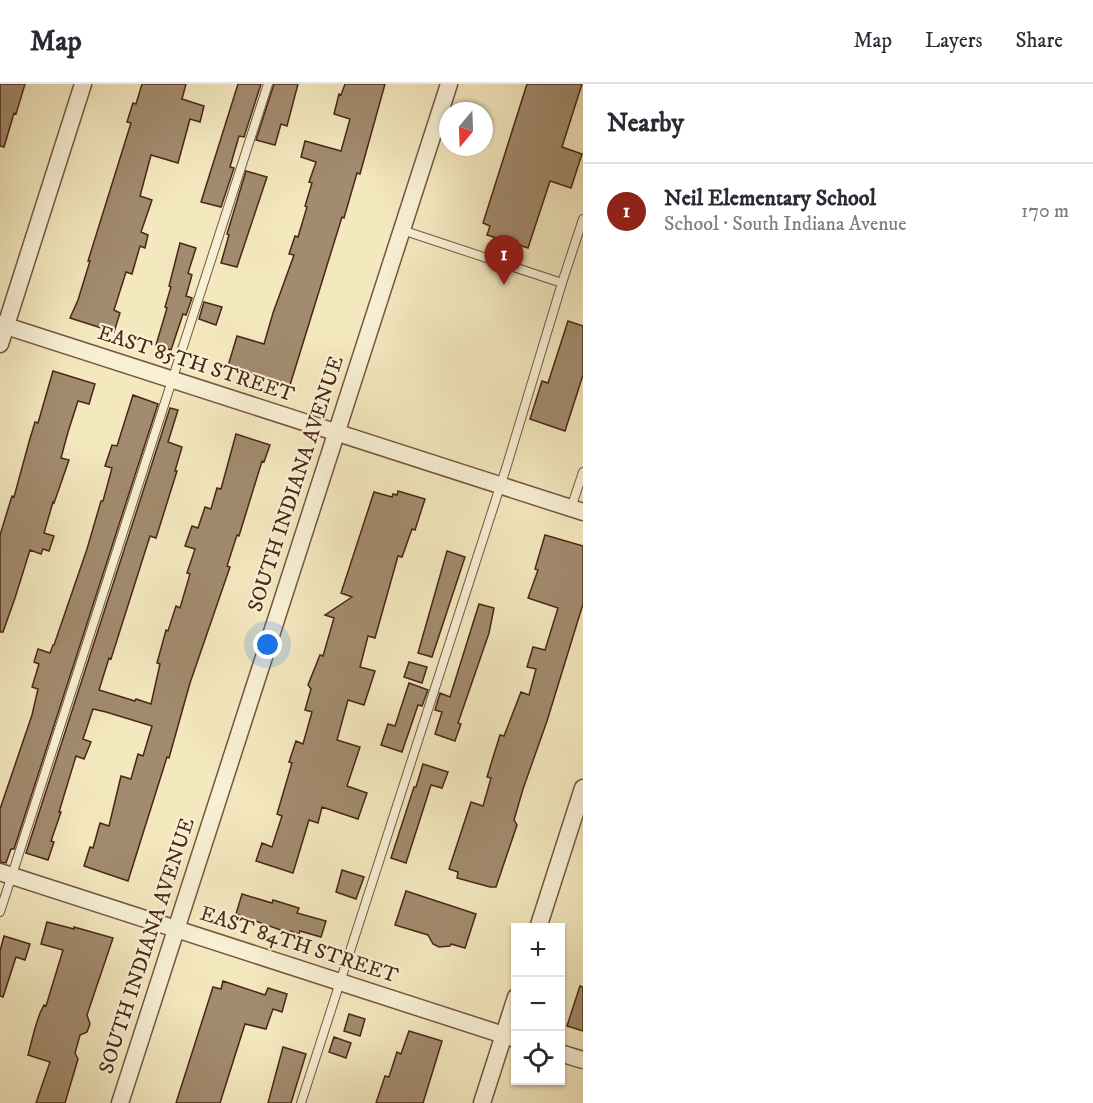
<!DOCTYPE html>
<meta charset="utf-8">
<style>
:root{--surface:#fff;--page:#f2f2f3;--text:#2b2b33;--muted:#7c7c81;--line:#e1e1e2;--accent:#8f2418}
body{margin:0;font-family:"IM FELL DW Pica",serif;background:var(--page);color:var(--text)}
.controls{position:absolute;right:18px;bottom:18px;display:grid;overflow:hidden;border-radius:0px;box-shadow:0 2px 4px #0004}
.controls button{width:54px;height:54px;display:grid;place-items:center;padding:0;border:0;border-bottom:2px solid var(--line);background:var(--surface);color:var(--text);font:30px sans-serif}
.compass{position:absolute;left:439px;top:18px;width:54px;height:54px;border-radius:50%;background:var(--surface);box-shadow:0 2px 4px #0004;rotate:199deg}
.you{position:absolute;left:268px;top:561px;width:21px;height:21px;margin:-15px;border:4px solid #fff;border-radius:50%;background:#1a73e8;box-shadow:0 0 0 9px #1a73e833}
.badge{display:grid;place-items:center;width:39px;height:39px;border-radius:50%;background:var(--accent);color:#fff;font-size:20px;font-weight:700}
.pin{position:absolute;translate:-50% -50px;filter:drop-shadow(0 2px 3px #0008)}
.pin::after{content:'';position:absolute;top:32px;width:21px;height:18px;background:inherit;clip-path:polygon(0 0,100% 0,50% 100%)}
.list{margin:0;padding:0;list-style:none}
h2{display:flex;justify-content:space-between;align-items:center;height:78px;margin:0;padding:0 24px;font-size:26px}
h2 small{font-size:20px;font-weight:400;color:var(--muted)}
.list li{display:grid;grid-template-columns:39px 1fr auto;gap:18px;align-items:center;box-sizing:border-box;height:96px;padding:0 24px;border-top:2px solid var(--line)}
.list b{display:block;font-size:22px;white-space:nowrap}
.list p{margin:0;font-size:20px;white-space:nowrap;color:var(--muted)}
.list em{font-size:20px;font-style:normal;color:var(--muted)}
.icon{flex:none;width:33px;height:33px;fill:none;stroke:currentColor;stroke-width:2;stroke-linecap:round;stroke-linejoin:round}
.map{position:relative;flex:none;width:583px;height:1019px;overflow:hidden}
header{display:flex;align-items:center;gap:36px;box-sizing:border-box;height:84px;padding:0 30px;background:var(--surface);border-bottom:2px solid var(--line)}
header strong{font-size:28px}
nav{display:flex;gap:33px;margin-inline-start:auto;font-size:21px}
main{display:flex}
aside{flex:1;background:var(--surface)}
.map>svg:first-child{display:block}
</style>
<header>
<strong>Map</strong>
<nav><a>Map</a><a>Layers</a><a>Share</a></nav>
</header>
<main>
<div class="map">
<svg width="583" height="1019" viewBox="0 0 583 1019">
<rect width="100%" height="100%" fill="#f4e8bf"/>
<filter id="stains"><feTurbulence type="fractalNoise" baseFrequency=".00333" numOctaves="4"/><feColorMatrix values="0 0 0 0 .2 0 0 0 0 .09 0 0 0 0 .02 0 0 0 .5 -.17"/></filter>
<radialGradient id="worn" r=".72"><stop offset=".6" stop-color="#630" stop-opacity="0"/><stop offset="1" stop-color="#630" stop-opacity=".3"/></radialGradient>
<path fill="#a28b6e" stroke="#492616" stroke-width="1.5" d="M 0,0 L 25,0 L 16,30 L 14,29 L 4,63 L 0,62 Z
M 142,0 L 186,0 L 182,15 L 204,22 L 200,38 L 190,35 L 178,79 L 151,71 L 140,112 L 152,116 L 141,148 L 148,151 L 145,164 L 140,162 L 132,190 L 126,188 L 114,226 L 120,229 L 114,248 L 70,234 L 78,216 L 90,177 L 88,177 L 131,39 L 127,38 L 133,19 L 136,20 Z
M 238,0 L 261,0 L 244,53 L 239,52 L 230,83 L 234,84 L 221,123 L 201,118 Z
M 274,0 L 298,0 L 287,42 L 281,40 L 275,61 L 256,56 Z
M 345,0 L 385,0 L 360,90 L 357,89 L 344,134 L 342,133 L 290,301 L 228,282 L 237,252 L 264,260 L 273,229 L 294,171 L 289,170 L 295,152 L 298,153 L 307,123 L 305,122 L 312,99 L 309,98 L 316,78 L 301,73 L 305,57 L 341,67 L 350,35 L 334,30 L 339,10 L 341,11 Z
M 527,0 L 582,0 L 562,63 L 582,70 L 571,104 L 550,97 L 528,164 L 487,151 L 490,142 L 483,139 Z
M 246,87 L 267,93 L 237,183 L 221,179 L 229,151 L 227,150 Z
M 180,159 L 196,164 L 188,189 L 192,191 L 186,212 L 192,214 L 186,231 L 183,230 L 171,266 L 156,261 L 167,224 L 165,223 L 171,203 L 169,202 Z
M 204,218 L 222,223 L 216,241 L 199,235 Z
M 568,237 L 583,242 L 583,291 L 565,347 L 530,335 L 542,297 L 548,299 Z
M 53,287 L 95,300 L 89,320 L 78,317 L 68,348 L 61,374 L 69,376 L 54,419 L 53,418 L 44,449 L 54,452 L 49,467 L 43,465 L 41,470 L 30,466 L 15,514 L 3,548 L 0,548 L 0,451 L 12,412 L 14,413 L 29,358 L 35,338 L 38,339 Z
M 133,311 L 158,320 L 14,765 L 11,765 L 6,779 L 0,778 L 0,725 L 32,631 L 38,605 L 32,603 L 39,580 L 34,578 L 38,565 L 50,569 L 53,561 L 54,561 L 87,465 L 101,417 L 103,417 L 112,384 L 105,382 L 112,361 L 117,362 Z
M 170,324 L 178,326 L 168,358 L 182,363 L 175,387 L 177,387 L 156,454 L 150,452 L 111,575 L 109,574 L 99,606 L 135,617 L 136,615 L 151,620 L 160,580 L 157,579 L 166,546 L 168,547 L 176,522 L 180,524 L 190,490 L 187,489 L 195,465 L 185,462 L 192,442 L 198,444 L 205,423 L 211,425 L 217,404 L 221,405 L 236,350 L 270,361 L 264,378 L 262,377 L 239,452 L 237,451 L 227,482 L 230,483 L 190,599 L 169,674 L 167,673 L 128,797 L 84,782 L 90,763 L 93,764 L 100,739 L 109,742 L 121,692 L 131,695 L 138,670 L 143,672 L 152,642 L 106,628 L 93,625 L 83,655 L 91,658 L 84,675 L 76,672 L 59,728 L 61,728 L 51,757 L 54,758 L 48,776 L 26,769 Z
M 398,407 L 425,415 L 415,446 L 412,445 L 402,473 L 398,472 L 375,554 L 368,552 L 360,583 L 375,587 L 364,621 L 348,616 L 337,656 L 360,663 L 347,702 L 367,709 L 358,735 L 322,723 L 318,739 L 309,736 L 293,789 L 256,777 L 262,759 L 272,763 L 282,732 L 277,730 L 292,679 L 289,678 L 296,657 L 303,660 L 312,628 L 305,626 L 311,605 L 308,601 L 320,571 L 323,572 L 334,534 L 325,531 L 352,513 L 341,509 L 374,408 L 392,413 L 393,410 L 397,411 Z
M 545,451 L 583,462 L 583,520 L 547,637 L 523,705 L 514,736 L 517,741 L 496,803 L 490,803 L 457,794 L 458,788 L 449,785 L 471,718 L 483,722 L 491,694 L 487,693 L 500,651 L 504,652 L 521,608 L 529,611 L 536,585 L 527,583 L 533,563 L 545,566 L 558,524 L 528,514 L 538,486 L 535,485 Z
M 447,467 L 465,473 L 432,573 L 418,569 Z
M 479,520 L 494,524 L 489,549 L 458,639 L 461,640 L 455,657 L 435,650 L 442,628 L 435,626 L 440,609 L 450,613 Z
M 409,578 L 427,583 L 422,599 L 404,593 Z
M 409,599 L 428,606 L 422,622 L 418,621 L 402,668 L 381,661 L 388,640 L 395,642 Z
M 423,680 L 448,688 L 442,704 L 431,701 L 406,779 L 391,774 L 414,703 L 416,703 Z
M 342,786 L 364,793 L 356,815 L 336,808 Z
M 406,807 L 476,830 L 465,864 L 451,860 L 450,862 L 439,863 L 433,860 L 428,851 L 395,841 Z
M 242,810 L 272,819 L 273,816 L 299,824 L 297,829 L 326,837 L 321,853 L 300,847 L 299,850 L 290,847 L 289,849 L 236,830 Z
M 47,838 L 74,845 L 74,843 L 113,854 L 87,931 L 90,940 L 87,948 L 80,951 L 75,969 L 78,975 L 65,1019 L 36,1019 L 50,978 L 28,971 L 35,944 L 40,929 L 44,921 L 46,922 L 63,866 L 41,860 Z
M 4,852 L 30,860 L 25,876 L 16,873 L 3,913 L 0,912 L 0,867 Z
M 223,897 L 265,911 L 268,904 L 287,910 L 282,928 L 273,925 L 266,945 L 245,940 L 220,1019 L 176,1019 L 213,903 L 221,905 Z
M 580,902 L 583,903 L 583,947 L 567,942 Z
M 349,930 L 365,935 L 360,952 L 344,947 Z
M 409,947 L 442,957 L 423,1019 L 376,1019 L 385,992 L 389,993 L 397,968 L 401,970 Z
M 334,953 L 351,959 L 346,974 L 329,968 Z
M 283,963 L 306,970 L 291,1019 L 268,1019 Z"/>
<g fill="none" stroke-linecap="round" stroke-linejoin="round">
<defs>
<path id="lane" d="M 402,146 L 562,199 L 583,135
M 571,424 L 583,388
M 0,828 L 268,0
M 301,1019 L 507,381 L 562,199"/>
<path id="street" d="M 0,240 L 583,428
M 0,260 L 83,0
M 0,788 L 516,955
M 538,844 L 583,704
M 560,969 L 583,976
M 120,1019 L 449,0
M 482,1019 L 516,913"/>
</defs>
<use href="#lane" stroke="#745640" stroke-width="10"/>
<use href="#street" stroke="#745640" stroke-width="19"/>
<use href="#lane" stroke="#f8f0d5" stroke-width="8"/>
<use href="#street" stroke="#f8f0d5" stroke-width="16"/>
</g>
<g text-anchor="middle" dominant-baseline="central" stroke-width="4.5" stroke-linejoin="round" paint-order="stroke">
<g font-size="21" fill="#492616" stroke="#f8f0d5">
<text transform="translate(196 280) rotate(18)">EAST 85TH STREET</text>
<text transform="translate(296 400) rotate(-72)">SOUTH INDIANA AVENUE</text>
<text transform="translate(299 861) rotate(18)">EAST 84TH STREET</text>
<text transform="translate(147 862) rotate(-72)">SOUTH INDIANA AVENUE</text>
</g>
</g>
<rect width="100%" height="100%" filter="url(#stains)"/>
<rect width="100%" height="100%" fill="url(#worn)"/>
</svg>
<div class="controls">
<button>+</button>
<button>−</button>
<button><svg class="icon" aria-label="locate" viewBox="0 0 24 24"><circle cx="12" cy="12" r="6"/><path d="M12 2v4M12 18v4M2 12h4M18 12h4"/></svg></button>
</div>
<svg class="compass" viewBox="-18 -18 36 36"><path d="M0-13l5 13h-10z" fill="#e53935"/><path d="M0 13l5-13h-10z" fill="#7c7c81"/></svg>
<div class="you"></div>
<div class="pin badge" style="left:504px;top:201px">1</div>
</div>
<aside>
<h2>Nearby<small></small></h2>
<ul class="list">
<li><span class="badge">1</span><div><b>Neil Elementary School</b><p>School · South Indiana Avenue</p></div><em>170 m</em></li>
</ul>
</aside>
</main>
